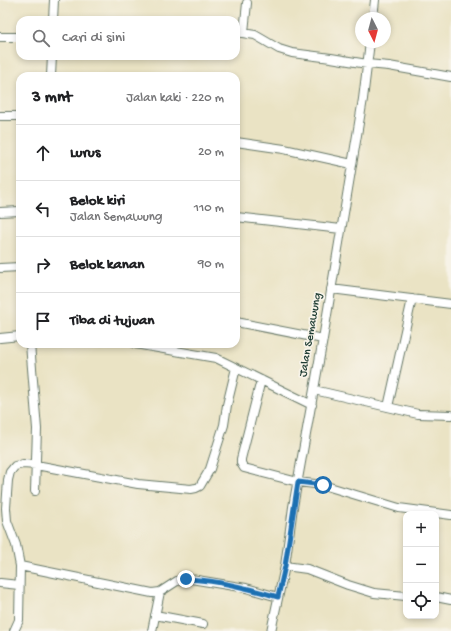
<!DOCTYPE html>
<html lang="id">
<meta charset="utf-8">
<style>
:root{--surface:#fff;--page:#f6f6f6;--text:#202124;--muted:#757577;--line:#e0e0e0}
body{margin:0;font-family:"Gochi Hand",sans-serif;background:var(--page);color:var(--text)}
.controls{position:absolute;right:12px;bottom:12px;display:grid;overflow:hidden;border-radius:8px;box-shadow:0 2px 6px #0003}
.controls button{width:36px;height:36px;display:grid;place-items:center;padding:0;border:0;border-bottom:1px solid var(--line);background:var(--surface);color:var(--text);font:20px sans-serif}
.compass{position:absolute;left:355px;top:12px;width:36px;height:36px;border-radius:50%;background:var(--surface);box-shadow:0 2px 6px #0003;rotate:174deg}
.stop{position:absolute;width:12px;height:12px;margin:-9px;border:3px solid #1f6fb2;border-radius:50%;background:#fff}
.stop.end{background:#1f6fb2;border-color:#fff;box-shadow:0 1px 4px #0008}
.list{margin:0;padding:0;list-style:none}
h2{display:flex;justify-content:space-between;align-items:center;height:52px;margin:0;padding:0 16px;font-size:17px}
h2 small{font-size:13px;font-weight:400;color:var(--muted)}
.list li{display:grid;grid-template-columns:26px 1fr auto;gap:12px;align-items:center;box-sizing:border-box;height:56px;padding:0 16px;border-top:1px solid var(--line)}
.list b{display:block;font-size:15px;white-space:nowrap}
.list p{margin:0;font-size:13px;white-space:nowrap;color:var(--muted)}
.list em{font-size:13px;font-style:normal;color:var(--muted)}
.icon{flex:none;width:22px;height:22px;fill:none;stroke:currentColor;stroke-width:2;stroke-linecap:round;stroke-linejoin:round}
.map{position:relative;flex:none;width:451px;height:631px;overflow:hidden}
.search{position:absolute;background:var(--surface);box-shadow:0 2px 6px #0003;left:16px;top:16px;width:224px;height:44px;display:flex;align-items:center;gap:10px;box-sizing:border-box;padding:0 14px;border-radius:12px;color:var(--muted);font-size:15px}
.panel{position:absolute;background:var(--surface);box-shadow:0 2px 6px #0003;left:16px;top:72px;width:224px;height:276px;border-radius:12px}
.map>svg:first-child{display:block}
</style>
<div class="map">
<svg width="451" height="631" viewBox="0 0 451 631">
<rect width="100%" height="100%" fill="#f7f3e8"/>
<filter id="ink" filterUnits="userSpaceOnUse"><feTurbulence type="fractalNoise" baseFrequency=".025" numOctaves="2"/><feDisplacementMap in="SourceGraphic" scale="8" xChannelSelector="R" yChannelSelector="G"/><feConvolveMatrix kernelMatrix="1 2 1 2 8 2 1 2 1" color-interpolation-filters="sRGB"/></filter>
<filter id="wash" filterUnits="userSpaceOnUse"><feTurbulence type="fractalNoise" baseFrequency=".012" numOctaves="4" result="noise"/><feDisplacementMap in="SourceGraphic" scale="16" xChannelSelector="R" yChannelSelector="G"/><feGaussianBlur stdDeviation="0.9" result="paint"/><feColorMatrix in="noise" values="0 0 0 0 0 0 0 0 0 0 0 0 0 0 0 0 0 1.4 0 .05"/><feComposite in="paint" operator="in"/></filter>
<g filter="url(#wash)">
<rect width="100%" height="100%" fill="#eae3c4"/>
</g>
<g filter="url(#ink)">
<g fill="none" stroke-linecap="round" stroke-linejoin="round">
<defs>
<path id="minor" d="M 373,18 L 375,0
M 53,20 L 54,0
M 236,32 L 255,35 L 279,49 L 292,53 L 331,58 L 367,64 L 389,66 L 451,77
M 244,32 L 247,3
M 0,37 L 20,37
M 51,76 L 52,56
M 0,116 L 20,116
M 236,142 L 284,149 L 352,164
M 0,212 L 20,211
M 236,217 L 341,229
M 0,268 L 20,267
M 331,289 L 451,304
M 236,322 L 323,339
M 0,338 L 20,336
M 30,344 L 37,429 L 35,491
M 135,344 L 216,358 L 312,405
M 261,380 L 241,459 L 241,463 L 244,468 L 298,482 L 323,485 L 399,508 L 451,515
M 314,390 L 418,414 L 451,415
M 388,407 L 412,299
M 20,566 L 152,593 L 160,592 L 177,581 L 191,579 L 246,588 L 278,597
M 285,566 L 307,569 L 348,585 L 374,593 L 406,596
M 0,583 L 19,585
M 436,597 L 451,600
M 155,615 L 203,624
M 14,631 L 19,620 L 20,566 L 16,545 L 7,521 L 6,508 L 8,480 L 10,472 L 15,466 L 23,464 L 36,465 L 138,484 L 191,489 L 196,488 L 200,486 L 210,469 L 224,425 L 227,405 L 236,368
M 152,631 L 160,592
M 271,631 L 285,566 L 293,507 L 323,339 L 363,99 L 370,42"/>
</defs>
<use href="#minor" stroke="#676" stroke-width="10"/>
<use href="#minor" stroke="#fff" stroke-width="8"/>
</g>
</g>
<g fill="none" stroke-linecap="round" stroke-linejoin="round" filter="url(#ink)">
<path stroke="#1f6fb2" stroke-width="5" d="M 186,579 C 217,580 248,588 278,597 L 285,566 L 298,482 L 323,485"/>
</g>
<g text-anchor="middle" dominant-baseline="central" stroke-width="3.5" stroke-linejoin="round" paint-order="stroke">
<g font-size="12" fill="#1f3d34" stroke="#f7f3e8">
<text transform="translate(311 335) rotate(-80)">Jalan Semawung</text>
</g>
</g>
</svg>
<div class="controls">
<button>+</button>
<button>−</button>
<button><svg class="icon" aria-label="locate" viewBox="0 0 24 24"><circle cx="12" cy="12" r="6"/><path d="M12 2v4M12 18v4M2 12h4M18 12h4"/></svg></button>
</div>
<svg class="compass" viewBox="-18 -18 36 36"><path d="M0-13l5 13h-10z" fill="#e53935"/><path d="M0 13l5-13h-10z" fill="#757577"/></svg>
<div class="stop" style="left:323px;top:485px"></div>
<div class="stop end" style="left:186px;top:579px"></div>
<div class="search"><svg class="icon" aria-label="search" viewBox="0 0 24 24"><circle cx="10" cy="10" r="6"/><path d="M15 15l6 6"/></svg>Cari di sini</div>
<section class="panel">
<h2>3 mnt<small>Jalan kaki · 220 m</small></h2>
<ul class="list">
<li><svg class="icon" aria-label="ahead" viewBox="0 0 24 24"><path d="M12 20V5M6 11l6-6 6 6"/></svg><div><b>Lurus</b></div><em>20 m</em></li>
<li><svg class="icon" aria-label="left" viewBox="0 0 24 24"><path d="M17 20v-9H6M10 6l-5 5 5 5"/></svg><div><b>Belok kiri</b><p>Jalan Semawung</p></div><em>110 m</em></li>
<li><svg class="icon" aria-label="right" viewBox="0 0 24 24"><path d="M7 20v-9h11M14 6l5 5-5 5"/></svg><div><b>Belok kanan</b></div><em>90 m</em></li>
<li><svg class="icon" aria-label="arrive" viewBox="0 0 24 24"><path d="M6 21V4h12l-3 4 3 4H6"/></svg><div><b>Tiba di tujuan</b></div></li>
</ul>
</section>
</div>
